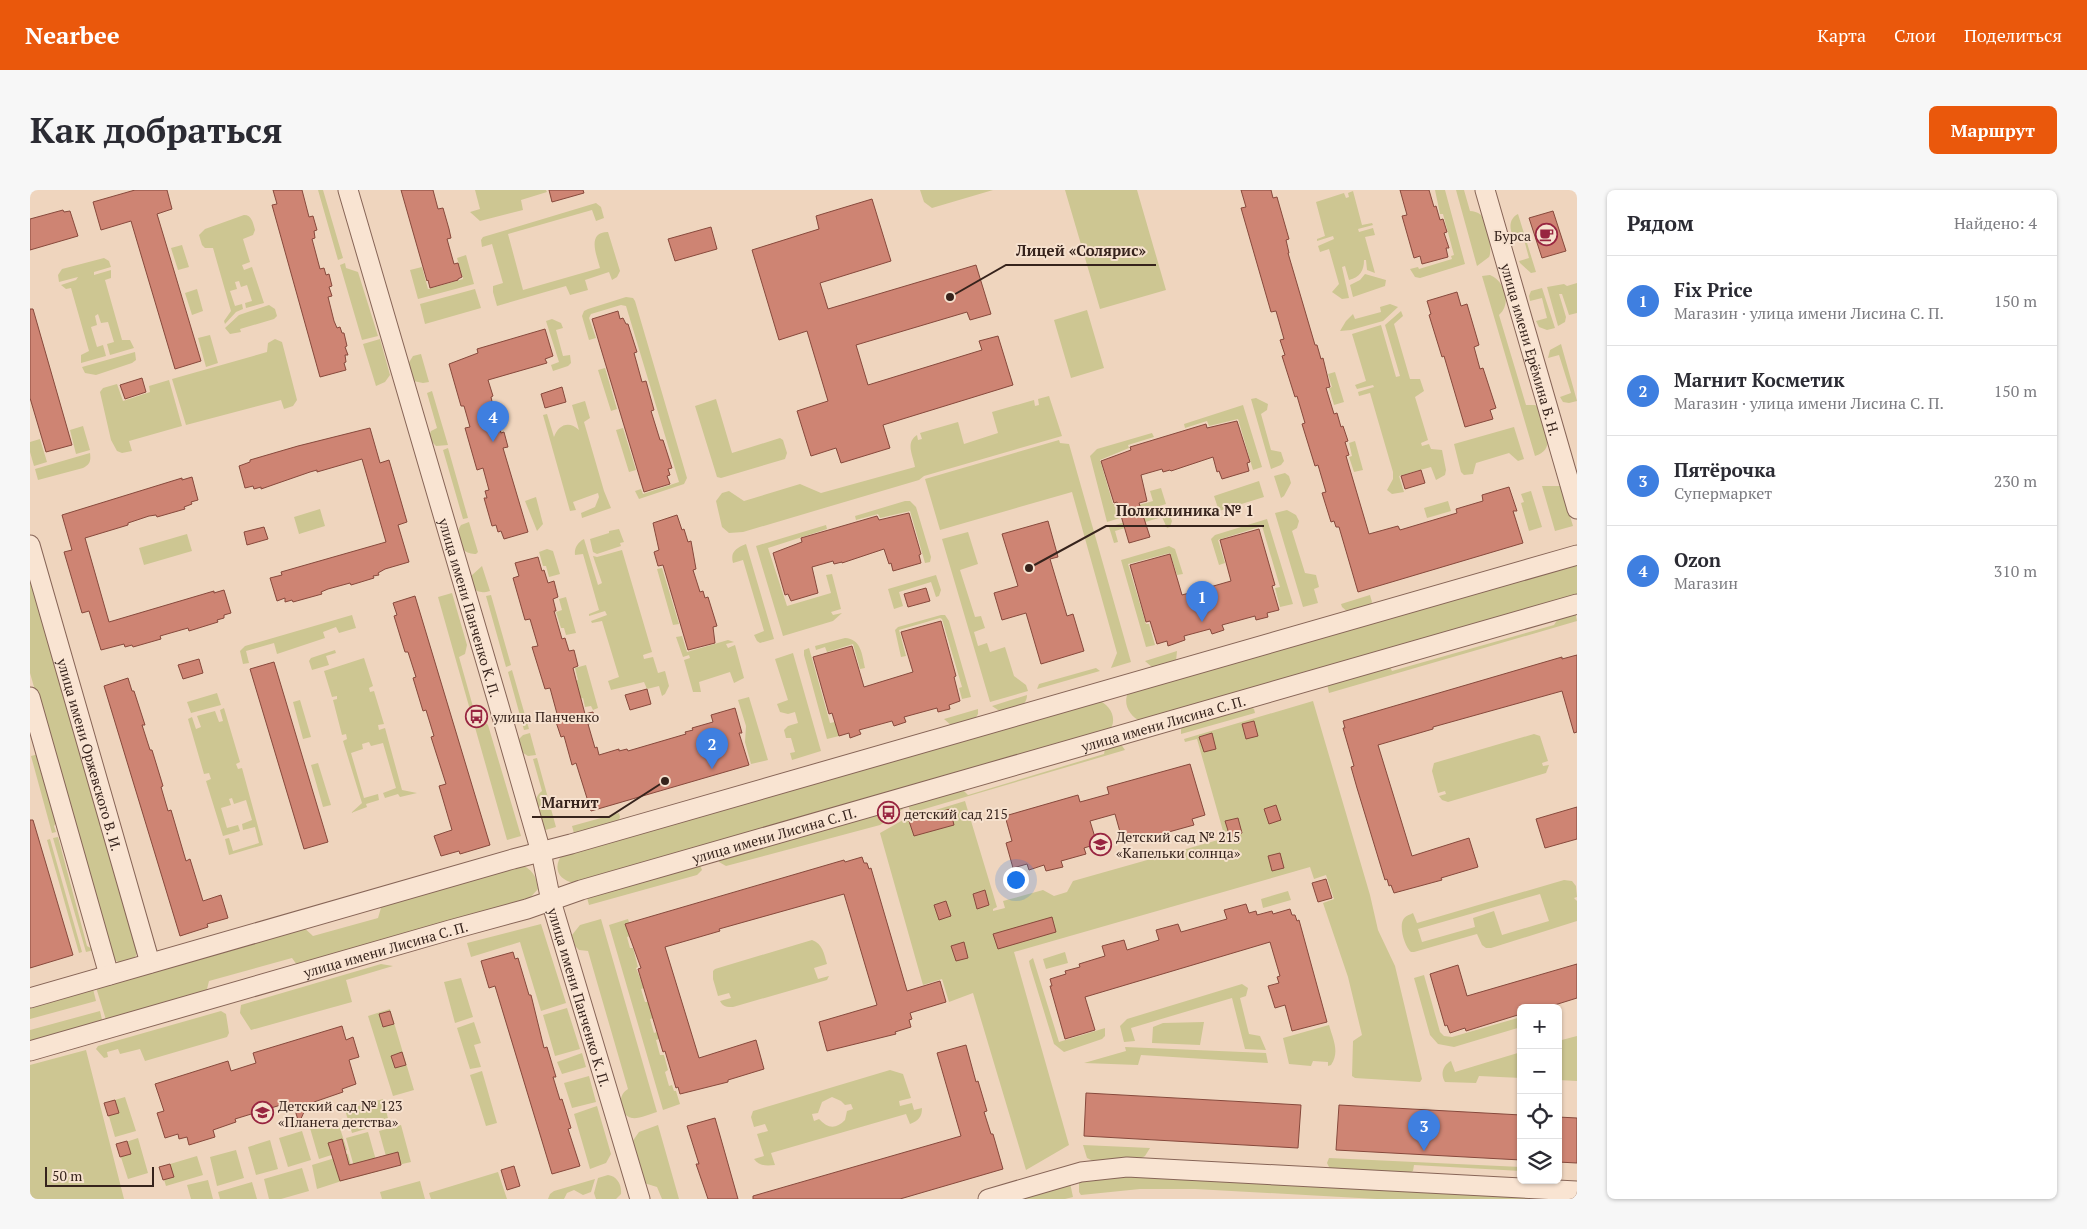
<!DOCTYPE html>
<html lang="ru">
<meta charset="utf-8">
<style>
:root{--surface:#fff;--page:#f7f7f7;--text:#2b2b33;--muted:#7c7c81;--line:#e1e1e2;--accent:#ea580c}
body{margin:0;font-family:"PT Serif",serif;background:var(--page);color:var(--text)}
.controls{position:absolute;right:15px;bottom:15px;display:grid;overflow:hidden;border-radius:8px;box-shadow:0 1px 4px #0004}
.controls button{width:45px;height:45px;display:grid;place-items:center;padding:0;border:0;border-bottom:1px solid var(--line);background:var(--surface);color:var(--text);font:25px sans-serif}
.scale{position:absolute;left:15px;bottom:12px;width:109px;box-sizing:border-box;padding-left:5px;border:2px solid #36231c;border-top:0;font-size:14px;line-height:18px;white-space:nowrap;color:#36231c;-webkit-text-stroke:4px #f6e1ce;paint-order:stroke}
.you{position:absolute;left:985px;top:689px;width:18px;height:18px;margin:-12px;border:4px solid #fff;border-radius:50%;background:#1a73e8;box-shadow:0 0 0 8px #1a73e833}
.badge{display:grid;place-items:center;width:32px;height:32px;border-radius:50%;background:var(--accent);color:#fff;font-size:16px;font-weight:700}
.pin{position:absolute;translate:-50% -41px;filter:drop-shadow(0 1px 2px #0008)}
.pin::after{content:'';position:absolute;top:26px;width:18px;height:15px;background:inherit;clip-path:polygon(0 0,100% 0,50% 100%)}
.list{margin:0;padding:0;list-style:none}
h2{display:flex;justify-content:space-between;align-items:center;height:65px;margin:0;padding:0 20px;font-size:21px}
h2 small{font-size:16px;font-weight:400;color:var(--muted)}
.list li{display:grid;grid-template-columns:32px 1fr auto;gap:15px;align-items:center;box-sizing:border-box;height:90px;padding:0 20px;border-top:1px solid var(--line)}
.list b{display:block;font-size:19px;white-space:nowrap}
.list p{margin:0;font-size:16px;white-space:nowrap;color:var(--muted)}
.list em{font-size:16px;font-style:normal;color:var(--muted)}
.icon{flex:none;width:28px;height:28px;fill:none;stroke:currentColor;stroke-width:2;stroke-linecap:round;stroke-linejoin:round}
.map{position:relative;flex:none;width:1547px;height:1009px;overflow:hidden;border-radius:8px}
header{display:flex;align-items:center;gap:30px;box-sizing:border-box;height:70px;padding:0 25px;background:var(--accent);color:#fff}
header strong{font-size:24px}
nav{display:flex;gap:28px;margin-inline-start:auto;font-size:18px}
.intro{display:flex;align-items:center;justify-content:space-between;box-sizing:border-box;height:120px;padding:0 30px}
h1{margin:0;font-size:35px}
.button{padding:12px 22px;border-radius:8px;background:var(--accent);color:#fff;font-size:18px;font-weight:700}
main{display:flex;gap:30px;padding:0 30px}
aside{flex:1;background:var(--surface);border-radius:8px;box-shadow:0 1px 4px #0004}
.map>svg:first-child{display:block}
</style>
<header>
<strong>Nearbee</strong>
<nav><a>Карта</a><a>Слои</a><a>Поделиться</a></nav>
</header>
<div class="intro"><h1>Как добраться</h1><a class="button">Маршрут</a></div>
<main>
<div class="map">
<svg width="1547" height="1009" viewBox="0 0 1547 1009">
<rect width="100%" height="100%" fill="#efd5be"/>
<path fill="#cdc692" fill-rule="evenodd" d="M 288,0 L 293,0 L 313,68 L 308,70 Z
M 445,0 L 516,0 L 517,2 L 491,10 L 493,20 L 450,31 L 440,22 L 450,19 Z
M 890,0 L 963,0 L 902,18 L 894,12 Z
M 1035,0 L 1107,0 L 1136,100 L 1070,119 Z
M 1405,0 L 1415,0 L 1435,74 L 1390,88 L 1385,87 L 1380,79 L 1388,77 L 1389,79 L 1422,69 L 1421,66 L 1424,65 L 1413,24 L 1410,24 Z
M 1426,0 L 1434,0 L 1440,21 C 1444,21 1447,22 1451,25 C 1457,31 1463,60 1459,67 L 1447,76 Z
M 1323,1 L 1332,35 L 1342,33 L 1343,35 L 1328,39 L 1329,42 L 1343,38 L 1345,45 L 1335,47 L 1345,83 L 1337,80 L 1336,70 L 1334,70 C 1334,81 1330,87 1319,90 L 1315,76 L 1312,77 L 1319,108 L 1312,109 L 1302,102 L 1309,94 L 1299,59 L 1290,62 L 1288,56 L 1304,49 L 1303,46 L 1287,51 L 1287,49 L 1295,46 L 1286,12 L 1314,3 L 1316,8 L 1319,7 L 1318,3 Z
M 566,13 L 571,17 L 574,28 L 566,31 L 562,20 L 478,44 L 493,100 L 570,78 C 567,66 556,42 578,42 L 590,81 L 587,87 L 582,90 L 579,82 L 555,90 L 558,100 L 540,105 L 536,96 L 467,116 L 463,102 L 463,96 L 473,93 L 462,54 L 452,57 L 451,50 L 453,47 Z
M 1488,24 L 1506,82 L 1501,83 L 1490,73 L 1489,71 L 1499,68 L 1492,42 L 1482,44 C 1479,36 1480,28 1488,24 Z
M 214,25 C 222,25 223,33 225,40 L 223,45 L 213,49 L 220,72 L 212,75 L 214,80 L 222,77 L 234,113 L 216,118 L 215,113 L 222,111 L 217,95 L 211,97 L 209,91 L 205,92 L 207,99 L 200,101 L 205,116 L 212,114 L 213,119 L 206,122 L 195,134 L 194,131 L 201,121 L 183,58 L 175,58 L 172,55 L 169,45 L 175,39 Z
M 152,55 L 159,77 L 148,80 L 141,58 Z
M 436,65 L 444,94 L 388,109 L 380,80 L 392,77 L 398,99 L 433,89 L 427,68 Z
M 74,68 L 79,71 L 81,77 L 64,82 L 64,85 L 81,80 L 81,88 L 75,90 L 92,150 L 100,150 L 104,158 L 80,165 L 77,154 L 84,152 L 78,132 L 71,133 L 68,124 L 65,126 L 67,135 L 61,137 L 67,157 L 73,155 L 76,166 L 51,173 L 51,165 L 59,161 L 41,98 L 36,99 L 31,95 L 46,90 L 48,87 L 29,92 L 28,85 L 32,79 Z
M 315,73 L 316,78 L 328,82 L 348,146 L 332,150 L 310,75 Z
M 1335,84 L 1356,90 L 1355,96 L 1323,107 L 1320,95 L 1330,90 Z
M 1460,85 C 1475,91 1482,114 1469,125 L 1496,215 L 1505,215 L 1509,218 C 1514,235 1528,259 1505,266 L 1452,86 Z
M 1547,93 L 1547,123 L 1539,125 L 1532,104 L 1529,104 L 1536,127 L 1535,132 L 1528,136 L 1517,97 L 1534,94 L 1537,96 Z
M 1512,98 L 1525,138 L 1517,140 L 1509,137 L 1506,131 L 1517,128 L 1512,108 L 1500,111 L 1499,106 L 1501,101 Z
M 167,99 L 173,121 L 162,125 L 155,103 Z
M 445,99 L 451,118 L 395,134 L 390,114 Z
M 596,107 L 603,108 L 605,111 L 657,288 L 654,294 L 609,309 L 605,301 L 611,299 L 613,304 L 649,292 L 596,116 L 591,115 L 561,124 L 559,128 L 566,148 L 559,150 L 552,126 L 554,121 L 558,119 Z
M 1360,114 L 1368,117 L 1353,131 L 1321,140 L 1310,141 L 1316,131 L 1323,124 L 1325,129 L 1351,122 L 1350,117 Z
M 239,115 L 245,119 L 247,126 L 244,129 L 210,139 L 211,142 L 200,144 L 195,138 L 209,125 Z
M 1057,120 L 1074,178 L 1041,188 L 1024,130 Z
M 1371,121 L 1373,126 L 1364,134 L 1380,189 L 1390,189 L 1394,201 L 1385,207 L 1398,250 L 1391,253 L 1392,256 L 1399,254 L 1401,259 L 1412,260 L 1416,280 L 1415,285 L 1406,290 L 1401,277 L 1369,286 L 1374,302 L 1362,304 L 1357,300 L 1363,289 L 1363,282 L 1340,203 L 1329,206 L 1328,202 L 1344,197 L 1343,195 L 1327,199 L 1325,195 L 1336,191 L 1322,144 L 1351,135 L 1366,187 L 1370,186 L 1355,135 Z
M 522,129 L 531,133 L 533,138 L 526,140 L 533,166 L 540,165 L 541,173 L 538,176 L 523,181 L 521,175 L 529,172 L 516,131 Z
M 180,145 L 188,173 L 176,177 L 168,148 Z
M 245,149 L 252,152 L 266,206 L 267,210 L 263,216 L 254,219 L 251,210 L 156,235 L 142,189 L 237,162 L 238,153 Z
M 350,149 L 360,185 L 355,192 L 346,196 L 333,154 Z
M 1531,154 L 1547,211 L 1539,213 L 1533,212 L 1530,207 L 1541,203 L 1529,165 L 1518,168 L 1520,160 Z
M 105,162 L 106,170 L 102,173 L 66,185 L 55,183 L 52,177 Z
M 391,164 L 399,192 L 393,193 L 383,191 L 378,174 L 383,166 Z
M 575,178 L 587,219 L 581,221 L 568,180 Z
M 1305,182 L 1314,212 L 1304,215 L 1299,198 L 1302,197 L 1298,184 Z
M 139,190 L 152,236 L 99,251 L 102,261 L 92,263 L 87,261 L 81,250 L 70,202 L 73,198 L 87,194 L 93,211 L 120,202 L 119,196 Z
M 402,201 L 418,255 L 406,256 L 398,248 L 401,241 L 407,238 L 397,203 Z
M 1019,206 L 1032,246 L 894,286 L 889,290 L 713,342 L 699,343 L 692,337 L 686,311 L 692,303 L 699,301 L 714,311 L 770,294 L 791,303 L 885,277 C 883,265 875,253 887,245 L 888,250 L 892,249 L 890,243 L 928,232 L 934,254 L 968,243 L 962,222 L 1004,210 L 1005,216 L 1009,215 L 1008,209 Z
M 1226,208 L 1238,214 L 1237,220 L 1231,224 L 1241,260 L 1251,262 L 1254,271 L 1251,275 L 1241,279 L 1221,209 Z
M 686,209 L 702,263 L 750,248 L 753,250 L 757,263 L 755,269 L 691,288 L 687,287 L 665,216 Z
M 555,211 L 560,228 L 554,232 L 574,301 L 581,318 L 552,328 L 551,323 L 565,317 L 569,307 L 568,303 L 543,312 L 546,320 L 540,321 L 513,225 L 517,224 L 524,247 C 528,235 539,230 549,240 L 542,215 Z
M 1213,215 L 1232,277 L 1223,280 L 1208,229 L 1179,236 L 1177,231 L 1155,238 L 1154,234 Z
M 53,236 L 60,260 L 46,264 L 40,240 Z
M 1484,237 L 1494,269 L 1488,271 L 1479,263 L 1446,273 L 1443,284 L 1434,285 L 1431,282 L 1424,254 Z
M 593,238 L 606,280 L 599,282 L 586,240 Z
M 1122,243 L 1124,247 L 1098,255 L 1099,258 L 1070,270 L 1083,314 L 1086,314 L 1088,321 L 1123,311 L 1120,301 L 1131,298 L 1136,314 L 1077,332 L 1060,266 L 1067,259 Z
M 10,249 L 17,272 L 4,276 L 0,262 L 0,252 Z
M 1029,250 L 1030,253 L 1039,254 L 1101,472 L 1081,478 L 1087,463 L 1042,302 L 910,340 L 895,289 Z
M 1325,251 L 1333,280 L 1324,282 L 1319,267 L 1322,266 L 1319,253 Z
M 418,258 L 438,328 L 433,329 L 413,260 Z
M 60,263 C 61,271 60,274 53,278 L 8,290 L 5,279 Z
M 1255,283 L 1259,286 L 1261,293 L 1254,306 L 1251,308 L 1244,286 Z
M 1229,291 L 1234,307 L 1189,321 L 1184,306 Z
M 1512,296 L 1531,296 L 1543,336 L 1525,341 Z
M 1501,301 L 1512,337 L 1499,341 L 1491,313 L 1494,312 L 1491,304 Z
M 506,307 L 513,334 L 507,341 L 495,311 Z
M 875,311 L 880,311 L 886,317 L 901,367 L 900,372 L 895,373 L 880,321 L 850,328 L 848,324 L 826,330 L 825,326 Z
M 1418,311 L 1421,321 L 1397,328 L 1394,318 Z
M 290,319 L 295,336 L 269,344 L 264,327 Z
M 1137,319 L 1142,331 L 1140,337 L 1137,338 L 1132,327 L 1085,341 L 1088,352 L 1084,353 L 1079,337 Z
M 1257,320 L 1266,325 L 1269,331 L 1267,338 L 1262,341 L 1275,383 L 1286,385 L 1289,397 L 1284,399 L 1288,413 L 1273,417 L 1245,323 Z
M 1237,329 L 1263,414 L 1250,417 L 1245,398 L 1250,397 L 1232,336 L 1188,350 L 1195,373 L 1189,375 L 1181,349 L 1185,345 Z
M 439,332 L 448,362 L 446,364 C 430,365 423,347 431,335 Z
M 796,335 L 797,339 L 738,358 L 757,416 L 801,403 L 796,385 L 802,384 L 811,419 L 801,422 L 803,425 L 812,423 L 803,431 L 753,446 L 726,356 Z
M 589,339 L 594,352 L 590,353 L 591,356 L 567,364 L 563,362 L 560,349 L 579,343 L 579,341 Z
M 938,342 L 948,374 L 930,380 L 945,427 L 951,426 L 955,438 L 944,442 L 948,456 L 957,453 L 960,462 L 975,457 L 984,486 L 996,495 L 998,501 L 960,512 L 912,349 Z
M 157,344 L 162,361 L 114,375 L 109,358 Z
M 554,349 L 568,395 L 572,393 L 563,366 L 567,367 L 592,360 L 622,462 L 613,465 L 614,469 L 623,467 L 628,483 L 635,481 L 639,496 L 635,504 L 632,506 L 629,496 L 617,499 L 614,492 L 581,500 L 578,491 L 589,487 L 572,431 L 562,433 L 561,431 L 577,425 L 575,421 L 559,426 L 559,424 L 569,420 L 553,364 L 545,365 C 544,358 548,352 554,349 Z
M 716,354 L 744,449 L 730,453 L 727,451 L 724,445 L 734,441 L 713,370 L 703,373 C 700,362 706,358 716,354 Z
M 1139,356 L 1145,359 L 1153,384 L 1147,385 L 1140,363 L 1098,374 L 1116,434 L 1119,434 L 1125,455 L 1116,457 L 1091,370 Z
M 517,359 L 523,361 L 530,384 L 519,387 L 516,376 L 513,376 L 509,362 Z
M 1547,372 L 1547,406 L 1111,531 C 1099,527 1091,511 1100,500 Z
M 0,376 L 108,761 L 103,771 L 90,773 L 83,769 L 80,762 L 0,483 Z
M 452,376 L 460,401 C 447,405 440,399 441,386 Z
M 632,378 L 649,434 L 643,435 L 627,379 Z
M 906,385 L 911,400 L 909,406 L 906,407 L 901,392 L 869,402 L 873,416 L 864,419 L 858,399 Z
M 422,403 L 437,455 L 435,464 L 429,467 L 447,531 L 455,532 L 458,535 L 491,646 L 477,650 L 408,407 Z
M 461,405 L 481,475 L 476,477 L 456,406 Z
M 1340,405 L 1342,412 L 1340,416 L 1319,423 L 1312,417 L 1311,414 Z
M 536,407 L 546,443 L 536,445 L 534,438 L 531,438 L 526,422 L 532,420 L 529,409 Z
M 1545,420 L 1547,431 L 1299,503 L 1297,494 L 1360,477 L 1362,481 L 1524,435 L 1531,424 Z
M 322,425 L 326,438 L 309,443 L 306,437 L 293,442 L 295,448 L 247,464 L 244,453 L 216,461 L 219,473 L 213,474 L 210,461 L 215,456 Z
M 911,425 L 915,425 L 919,431 L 941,507 L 932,509 L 929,498 L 932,497 L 912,429 L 910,428 L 869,440 L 876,466 L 871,467 L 865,440 L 868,437 Z
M 652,446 L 657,462 L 698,450 L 704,452 L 696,454 L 698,458 L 705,455 L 714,488 L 704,493 L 700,482 L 669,492 L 671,502 L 663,502 L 654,470 L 660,468 L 659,465 L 653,467 L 646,447 Z
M 815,448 C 831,449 832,464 835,478 L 830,479 L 823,454 L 797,462 L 795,457 L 786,460 L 785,456 Z
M 779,458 L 800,533 L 805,532 L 809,546 L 797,549 L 774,465 L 774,460 Z
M 305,460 L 306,463 L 296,466 L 299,475 L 282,480 L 279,471 L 281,468 Z
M 1147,461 L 1146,471 L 1123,478 L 1115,471 Z
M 763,463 L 791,561 L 762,570 L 760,563 L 765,562 L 761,548 L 756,548 L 754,540 L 758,536 L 768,533 L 765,522 L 758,524 L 750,522 L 747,514 L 758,510 L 745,469 Z
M 334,468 L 343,496 L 339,498 L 340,502 L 344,501 L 354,534 L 348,535 L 349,540 L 355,538 L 372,600 L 387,603 L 370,607 L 368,604 L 355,608 L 353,603 L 366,598 L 353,553 L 341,556 L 339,552 L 332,554 L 333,559 L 321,563 L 334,608 L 348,604 L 349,610 L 336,614 L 337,617 L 321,623 L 332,613 L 313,551 L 317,549 L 316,544 L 312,545 L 303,510 L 307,509 L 307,506 L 302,507 L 294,481 Z
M 556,475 L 568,518 L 563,520 L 561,516 L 555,517 L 553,508 L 550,509 L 545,491 L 548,490 L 545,478 Z
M 1066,478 L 1070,481 L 1007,499 L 1009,494 Z
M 482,480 L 499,539 L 494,540 L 478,482 Z
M 187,503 L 191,515 L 161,523 L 157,512 Z
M 997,505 C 997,519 981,519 971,522 L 962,516 Z
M 719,507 L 738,570 L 721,574 L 715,552 L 716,536 L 708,510 Z
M 270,510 L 281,547 L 273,549 L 263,512 Z
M 1067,510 C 1081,514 1089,531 1078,542 L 544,693 C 527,690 522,676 534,662 Z
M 1283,511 L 1340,705 L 1348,740 L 1365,776 L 1392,889 L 1390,892 L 1325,888 L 1322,886 L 1323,851 L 1332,845 L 1318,787 L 1293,713 L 1304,709 L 1296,685 L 1284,689 L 1280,677 L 984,762 L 1039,955 L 996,980 L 943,803 L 919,812 L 912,789 L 893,795 L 850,643 L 873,630 L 935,611 L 967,717 L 963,719 L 963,721 L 975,718 L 973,711 L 1013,700 L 1024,706 L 1037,702 L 1043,691 L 1195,648 L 1167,549 L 1155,552 L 1154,549 Z
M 1218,516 L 1224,519 L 1225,523 L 1151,544 L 1151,539 L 1155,534 Z
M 194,518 L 210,572 L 206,574 L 208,579 L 212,578 L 233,655 L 199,665 L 195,649 L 199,648 L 203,661 L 229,653 L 225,637 L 213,640 L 212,634 L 222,630 L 216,610 L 204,614 L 202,608 L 199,609 L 201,615 L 191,618 L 197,638 L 208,635 L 210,641 L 193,646 L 176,591 L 181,589 L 179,583 L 174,584 L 158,529 L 162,527 L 166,539 L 171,537 L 167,526 L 185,521 L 189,532 L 193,531 L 190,520 Z
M 948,519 L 948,524 L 945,529 L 922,536 L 914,529 Z
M 500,543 L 506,565 L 498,566 L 490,561 L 488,550 L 493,545 Z
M 1504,544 L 1510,546 L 1518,571 L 1512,573 L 1513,576 L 1519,575 L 1516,583 L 1418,612 L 1412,610 L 1409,606 L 1416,604 L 1415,601 L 1408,603 L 1402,581 L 1404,573 Z
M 1090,553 L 1095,560 L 881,623 L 878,615 L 933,600 L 938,605 L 1074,564 L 1075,559 Z
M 9,564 L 28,630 L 24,636 L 26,642 L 22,643 L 1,566 Z
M 507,568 L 526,637 L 512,641 C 508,627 499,611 512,601 L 503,569 Z
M 288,573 L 301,615 L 293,617 L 281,575 Z
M 872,616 L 873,619 L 850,635 L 696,676 L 689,672 L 690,669 Z
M 589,623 L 590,627 L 588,632 L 545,647 L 542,636 Z
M 28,647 L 57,756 L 64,760 L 56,762 L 23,648 Z
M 20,649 L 52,762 L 49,763 L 17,650 Z
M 489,674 C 502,678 507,687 508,699 L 497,711 L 267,775 L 262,768 L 179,791 L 176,803 L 77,833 L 65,794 L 271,735 L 283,746 L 348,728 L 353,711 Z
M 670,675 L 672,680 L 667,685 L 559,715 L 556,704 Z
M 1534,690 L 1542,691 L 1546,696 L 1547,707 L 1544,708 L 1547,711 L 1547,731 L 1461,758 L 1456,758 L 1452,755 L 1447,744 L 1384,762 L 1381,762 C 1375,757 1369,738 1373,730 C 1375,726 1379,725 1383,723 L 1387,733 ZM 1510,704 L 1519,731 L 1472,745 L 1464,721 L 1443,728 L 1445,737 L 1392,752 L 1388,739 Z
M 1258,701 L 1261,710 L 1233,718 L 1231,709 Z
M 571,729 L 627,922 C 620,924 609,929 602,928 C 588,925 587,905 598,899 L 558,761 L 549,760 L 545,756 L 542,745 L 550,735 Z
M 598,729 L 601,739 L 600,746 L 597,747 L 600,758 L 603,758 L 608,777 L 606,778 L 614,798 L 611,799 L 615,812 L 618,812 L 623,828 L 620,829 L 624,843 L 627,842 L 629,849 L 626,850 L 630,865 L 634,865 L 638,880 L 635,882 L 639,896 L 642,895 L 644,901 L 646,901 L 650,914 L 633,920 L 579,735 Z
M 511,734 L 536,813 L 511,821 L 490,752 L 441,767 L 437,753 Z
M 782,750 C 793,754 794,764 797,774 L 784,778 L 788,789 L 799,786 L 797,790 L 703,817 C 697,817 693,817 690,811 L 701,808 L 699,803 L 688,806 L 683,789 L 683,781 L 685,779 Z
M 1035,762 L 1038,773 L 1016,779 L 1013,769 Z
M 1003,768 L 1029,852 L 1075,838 L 1075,846 L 1072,849 L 1034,862 L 1024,854 L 1000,776 L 999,771 Z
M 351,774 L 363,776 L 316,790 L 322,812 L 221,840 L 210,823 L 211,815 Z
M 1394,785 L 1410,842 L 1414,846 L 1422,847 L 1491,827 L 1491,837 L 1424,857 L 1408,854 L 1400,845 L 1384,788 Z
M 431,788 L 443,827 L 425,833 L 414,792 Z
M 1212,794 L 1218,798 L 1216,806 L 1210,808 L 1219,844 L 1230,846 L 1236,860 L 1215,859 L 1202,808 L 1101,838 L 1105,851 L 1094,852 L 1090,836 L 1097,829 Z
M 62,795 L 66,811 L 0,829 L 0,813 Z
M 537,818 L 550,859 L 525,866 L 513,825 Z
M 360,819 L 384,900 L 363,906 L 338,826 Z
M 70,821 L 73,834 L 0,855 L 0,840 Z
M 191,821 L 196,824 L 199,843 L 197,847 L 115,871 L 110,859 L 90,864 L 88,859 L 77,862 L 78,867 L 74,868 L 66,859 L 68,856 Z
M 444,832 L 451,853 L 444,855 L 451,877 L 440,879 L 427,838 Z
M 1174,832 L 1170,855 L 1122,853 L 1123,837 L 1133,833 Z
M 1299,835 C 1303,849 1310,862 1301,875 L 1298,876 L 1298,872 L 1283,871 L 1281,876 L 1259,874 L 1253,848 Z
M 1547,846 L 1547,891 L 1528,890 L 1528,851 Z
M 1095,857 L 1236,863 L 1238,873 L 1111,865 L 1108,875 L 1054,873 L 1096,861 Z
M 56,860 L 94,1009 L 0,1009 L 0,875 Z
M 1491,862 L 1491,888 L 1449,886 L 1446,893 L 1415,892 C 1410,884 1413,875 1421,871 L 1425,882 Z
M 552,863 L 556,877 L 532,884 L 527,872 Z
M 860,880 L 873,884 L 881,908 L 869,911 L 870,916 L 882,913 L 884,920 L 892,918 C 892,927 888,931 880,934 L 876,924 L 741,963 L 745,975 C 736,976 729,976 724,969 L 734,966 L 727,944 L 738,941 L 735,934 L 724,937 L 721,927 L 723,921 ZM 802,907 L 811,911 L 815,915 L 821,914 L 823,919 L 817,921 L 815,930 C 806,939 798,939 789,929 L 784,931 L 782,924 L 788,923 L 792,912 Z
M 452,881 L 467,933 L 456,936 L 440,885 Z
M 559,886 L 566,912 L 542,918 L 534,893 Z
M 95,907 L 106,941 L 85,947 L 75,913 Z
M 353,909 L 359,932 L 322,943 L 315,920 Z
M 567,916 L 581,964 L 576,973 L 560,979 L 544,924 Z
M 307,929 L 317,960 L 289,969 L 280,938 Z
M 371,935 L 381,972 L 359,977 L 349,941 Z
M 628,935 L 649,1009 L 632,1009 L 627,997 L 614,993 L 602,952 L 609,942 Z
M 272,941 L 281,970 L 258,977 L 249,948 Z
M 338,942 L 349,981 L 327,987 L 316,948 Z
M 108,948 L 118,983 L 98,989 L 87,955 Z
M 240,950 L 248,979 L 226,985 L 218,957 Z
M 1053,955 L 1120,958 L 1115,966 L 1108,970 L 1065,972 L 1057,968 Z
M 206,960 L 214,988 L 187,996 L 180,967 Z
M 318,964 L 324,987 L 287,999 L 282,975 Z
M 167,966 L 173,985 L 136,996 L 130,977 Z
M 1299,968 L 1491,977 L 1491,981 L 1384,975 L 1383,981 L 1376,985 L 1301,981 L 1297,973 Z
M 272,978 L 279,1001 L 251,1009 L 239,1009 L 234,989 Z
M 468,982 L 477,1009 L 401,1009 L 399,1003 Z
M 1131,984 L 1521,1009 L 1347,1009 L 1165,999 L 1110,999 L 1051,1005 L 1049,1002 L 1049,991 Z
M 578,985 C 587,986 592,995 591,1004 L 586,1009 L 566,1009 L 564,1003 L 568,988 Z
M 565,989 L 561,1002 L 553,1005 L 544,1000 L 537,1003 L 534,1009 L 518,1009 L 520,1004 L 524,1001 Z
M 178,990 L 183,1009 L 161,1009 L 157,995 Z
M 390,991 L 395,1009 L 352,1009 L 350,1002 Z
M 222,992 L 227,1009 L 190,1009 L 188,1002 Z
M 1040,993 L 1043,1007 L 1035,1009 L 983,1009 Z"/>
<path fill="#ce8473" stroke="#87493c" d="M 105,0 L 137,0 L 142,19 L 127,24 L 171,171 L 145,179 L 101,31 L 71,40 L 63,12 Z
M 243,0 L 272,0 L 279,27 L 283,26 L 287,40 L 284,41 L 285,48 L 282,49 L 290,79 L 294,78 L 296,85 L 299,84 L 302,96 L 299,97 L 302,106 L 298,107 L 304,131 L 307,138 L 310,137 L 312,143 L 314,143 L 317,156 L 315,157 L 318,165 L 315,165 L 316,172 L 314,173 L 316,180 L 290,187 L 242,15 L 247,14 Z
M 371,0 L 403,0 L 408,19 L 413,18 L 419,39 L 421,48 L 417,49 L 424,74 L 428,73 L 432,87 L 428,89 L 428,90 L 400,98 L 398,90 L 397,91 Z
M 519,0 L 553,0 L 554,3 L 522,12 Z
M 1211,0 L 1241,0 L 1243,8 L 1247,7 L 1259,49 L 1256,50 L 1259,63 L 1258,63 L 1285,155 L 1287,155 L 1291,169 L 1293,168 L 1300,197 L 1296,198 L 1304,224 L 1307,223 L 1311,237 L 1313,236 L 1318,251 L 1315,252 L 1319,265 L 1316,266 L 1339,344 L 1368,336 L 1370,340 L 1427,323 L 1426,319 L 1453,311 L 1452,305 L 1479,297 L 1487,321 L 1483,321 L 1493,353 L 1328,402 L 1309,337 L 1306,337 L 1304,331 L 1301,332 L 1292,303 L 1296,302 L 1288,275 L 1285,276 L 1272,234 L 1275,233 L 1267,206 L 1265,207 L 1252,166 L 1255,165 L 1250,150 L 1254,149 L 1246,121 L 1241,122 L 1211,18 L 1216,17 Z
M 1370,0 L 1399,0 L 1404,17 L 1406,16 L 1410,30 L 1413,29 L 1417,42 L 1414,43 L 1419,58 L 1416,58 L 1418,67 L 1392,74 L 1390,66 L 1384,68 L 1372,26 L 1377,25 Z
M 842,9 L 861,71 L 790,93 L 798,119 L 946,75 L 961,124 L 940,130 L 937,122 L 826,155 L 838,195 L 952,160 L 949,151 L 968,146 L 983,195 L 853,235 L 860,258 L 811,273 L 806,258 L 781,266 L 767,221 L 798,211 L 777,141 L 749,150 L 722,60 L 789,39 L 786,26 Z
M 33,20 L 34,22 L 40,21 L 48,46 L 0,60 L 0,29 Z
M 1523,21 L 1536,61 L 1512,68 L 1499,28 Z
M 681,37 L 687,59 L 645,71 L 638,49 Z
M 1427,102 L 1431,116 L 1437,114 L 1449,155 L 1444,157 L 1450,179 L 1453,178 L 1466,218 L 1460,220 L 1463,229 L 1435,237 L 1414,166 L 1412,167 L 1399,125 L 1401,124 L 1397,111 Z
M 0,119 L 3,119 L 42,255 L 16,262 L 0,208 Z
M 588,121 L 590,129 L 593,128 L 596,134 L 598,134 L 607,162 L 604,163 L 612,192 L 616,191 L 624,220 L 621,221 L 630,250 L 633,250 L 642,278 L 638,279 L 640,285 L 637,286 L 640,294 L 614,302 L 562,129 Z
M 515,139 L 523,166 L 515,169 L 517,173 L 458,190 L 463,206 L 461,207 L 463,216 L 471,243 L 474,242 L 478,257 L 473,258 L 498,342 L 474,349 L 471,341 L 468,342 L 466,335 L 462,336 L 454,308 L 457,308 L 455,301 L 459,300 L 453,278 L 447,280 L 435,238 L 440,237 L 434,216 L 431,216 L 419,174 L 448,163 L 447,159 Z
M 112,188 L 116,202 L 95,209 L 90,195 Z
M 532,197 L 536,212 L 515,218 L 511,204 Z
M 1207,231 L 1220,272 L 1217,273 L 1219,281 L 1192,289 L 1189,281 L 1187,282 L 1183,267 L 1141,281 L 1140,280 L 1133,282 L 1132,279 L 1111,285 L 1117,311 L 1109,313 L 1120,347 L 1099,353 L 1087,312 L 1084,313 L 1071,271 L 1101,260 L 1100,257 L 1176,234 L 1177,238 Z
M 340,238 L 350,273 L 359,270 L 377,332 L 368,335 L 379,372 L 355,379 L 348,383 L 349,385 L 343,386 L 344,388 L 321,395 L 320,393 L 298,399 L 291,402 L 292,404 L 263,412 L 262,410 L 255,412 L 255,408 L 247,411 L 240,388 L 252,385 L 251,382 L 356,352 L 332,269 L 287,282 L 287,280 L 280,282 L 231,299 L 231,297 L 224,299 L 223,296 L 215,298 L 209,276 L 220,272 L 220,270 L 268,256 Z
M 1391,280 L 1395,293 L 1375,299 L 1371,286 Z
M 162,287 L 168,310 L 161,312 L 162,314 L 154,317 L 155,319 L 127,327 L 126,325 L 119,326 L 98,333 L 98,335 L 55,348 L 79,432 L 184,401 L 184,403 L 194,400 L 201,423 L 194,425 L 194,428 L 187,430 L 188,432 L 159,441 L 158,438 L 130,446 L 131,449 L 103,457 L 102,455 L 95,457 L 94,454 L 71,460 L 59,421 L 52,423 L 34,362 L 42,360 L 32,325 L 152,288 L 152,290 Z
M 879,323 L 891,364 L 889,365 L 891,373 L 863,381 L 861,373 L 859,374 L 854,359 L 812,373 L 812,372 L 804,374 L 803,371 L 782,377 L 788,403 L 761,411 L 758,404 L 755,405 L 743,363 L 772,352 L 771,348 L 847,326 L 849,330 Z
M 647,325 L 652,340 L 654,339 L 658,352 L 661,351 L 666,379 L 663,380 L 670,402 L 673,401 L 675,408 L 678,407 L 687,436 L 683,437 L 685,453 L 658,460 L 633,375 L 628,376 L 624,362 L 629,360 L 623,333 Z
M 1018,331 L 1028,367 L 1020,369 L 1037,426 L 1043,424 L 1054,461 L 1011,474 L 996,423 L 972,430 L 964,403 L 988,396 L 972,344 Z
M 234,337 L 238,349 L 217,355 L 214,342 Z
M 1229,339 L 1245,395 L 1242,396 L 1249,420 L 1237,423 L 1238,427 L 1226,430 L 1225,426 L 1192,435 L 1194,440 L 1182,444 L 1180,439 L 1154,446 L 1155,450 L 1138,456 L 1137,451 L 1127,454 L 1120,431 L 1116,432 L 1100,375 L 1140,364 L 1152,405 L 1201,391 L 1190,350 Z
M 508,367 L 512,381 L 514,380 L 518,393 L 524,391 L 528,407 L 523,409 L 526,421 L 524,421 L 532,449 L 535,448 L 539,461 L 544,460 L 548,476 L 543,478 L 546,490 L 555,524 L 563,522 L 566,532 L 558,534 L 565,558 L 567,557 L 569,565 L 589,559 L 589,561 L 597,559 L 598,561 L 656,544 L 655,542 L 663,540 L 662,538 L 683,532 L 681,525 L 705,518 L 712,543 L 709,543 L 719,575 L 561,621 L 546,573 L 542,575 L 534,546 L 531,547 L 526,532 L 529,531 L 520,498 L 515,499 L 502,457 L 508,456 L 500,429 L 495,430 L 483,388 L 489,386 L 485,373 Z
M 896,398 L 900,411 L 878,417 L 874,404 Z
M 385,406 L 460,655 L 430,664 L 429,661 L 411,666 L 404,646 L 422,640 L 409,596 L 416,594 L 401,547 L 404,546 L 396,520 L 393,521 L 383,488 L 386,487 L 378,462 L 375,462 L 364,426 L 367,425 L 363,413 Z
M 911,431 L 926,486 L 924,487 L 930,511 L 919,515 L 920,519 L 908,522 L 907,518 L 874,527 L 876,532 L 864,536 L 862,531 L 829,540 L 831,544 L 820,548 L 819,543 L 809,546 L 802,523 L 799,524 L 783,467 L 822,456 L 834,497 L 883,482 L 871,442 Z
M 1547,465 L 1547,542 L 1544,543 L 1532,501 L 1403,537 L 1403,539 L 1348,555 L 1382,666 L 1439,648 L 1448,677 L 1411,688 L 1412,690 L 1364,703 L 1361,695 L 1359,696 L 1357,689 L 1355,690 L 1327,598 L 1321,577 L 1324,576 L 1313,538 L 1315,538 L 1313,531 L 1532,467 L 1532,469 Z
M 169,469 L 173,483 L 153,489 L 148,475 Z
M 244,472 L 298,652 L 274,659 L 220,479 Z
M 98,488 L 102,501 L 104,501 L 115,535 L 112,535 L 120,560 L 122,560 L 133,596 L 131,597 L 138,621 L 141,620 L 156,671 L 160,669 L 173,711 L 191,705 L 198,728 L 177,734 L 178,737 L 150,746 L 74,496 Z
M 617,499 L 621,514 L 600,520 L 595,505 Z
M 1224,531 L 1228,546 L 1216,549 L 1212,534 Z
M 1182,543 L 1186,559 L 1174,562 L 1169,547 Z
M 1160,574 L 1175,625 L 1162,629 L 1164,635 L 1135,643 L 1136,649 L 1124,653 L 1122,647 L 1107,651 L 1105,645 L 1092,649 L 1085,624 L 1060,631 L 1067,654 L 1054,658 L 1056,664 L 1031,671 L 1033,677 L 1016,681 L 1014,675 L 999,680 L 997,674 L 983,678 L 976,653 L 982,651 L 975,626 L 1048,605 L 1050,612 L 1079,604 L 1077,597 Z
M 1246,615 L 1251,630 L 1239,634 L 1234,619 Z
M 1547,617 L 1547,649 L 1515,658 L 1506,629 Z
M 920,619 L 924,635 L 884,646 L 879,631 Z
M 1208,628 L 1212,643 L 1200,647 L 1195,631 Z
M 0,630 L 3,630 L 43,765 L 0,778 Z
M 1250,663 L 1254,678 L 1242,681 L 1238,666 Z
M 832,667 L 834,673 L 837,673 L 839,679 L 841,678 L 877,801 L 910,791 L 916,812 L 880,823 L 882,829 L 879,830 L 881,837 L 865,842 L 866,844 L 797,861 L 789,832 L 847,815 L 814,704 L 689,739 L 690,741 L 635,757 L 669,868 L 726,850 L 734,879 L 698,890 L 698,892 L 650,904 L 648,897 L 646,898 L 635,861 L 633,862 L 608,779 L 611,778 L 595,734 L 814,670 L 815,672 Z
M 1296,689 L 1302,708 L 1288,712 L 1282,693 Z
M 955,700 L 959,715 L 947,719 L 943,704 Z
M 916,711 L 921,726 L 909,730 L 904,715 Z
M 1216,714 L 1219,723 L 1226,721 L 1227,725 L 1242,721 L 1243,724 L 1260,719 L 1262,725 L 1265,725 L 1267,731 L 1269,730 L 1297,832 L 1262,841 L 1255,815 L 1245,818 L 1238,796 L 1249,793 L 1247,787 L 1250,786 L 1240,752 L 1055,807 L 1065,840 L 1035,849 L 1020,796 L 1022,796 L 1020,789 L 1036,784 L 1035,781 L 1050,777 L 1049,774 L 1075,766 L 1072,756 L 1094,750 L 1097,760 L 1129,750 L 1126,740 L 1148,734 L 1151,742 L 1197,729 L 1194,720 Z
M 1022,727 L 1026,742 L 968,759 L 963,744 Z
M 934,752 L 938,768 L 926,771 L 921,756 Z
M 483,762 L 485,769 L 488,768 L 499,805 L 501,805 L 514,858 L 517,857 L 526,887 L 523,887 L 530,910 L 532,909 L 541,938 L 538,939 L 550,976 L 522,984 L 465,796 L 459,798 L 451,771 Z
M 1547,774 L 1547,808 L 1515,818 L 1491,818 L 1491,824 L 1436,841 L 1435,838 L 1420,843 L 1417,835 L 1415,836 L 1400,784 L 1428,775 L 1437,806 Z
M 360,821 L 364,834 L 353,837 L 349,824 Z
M 312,836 L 316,850 L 323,847 L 329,867 L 319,870 L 326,894 L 312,899 L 313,902 L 284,912 L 286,918 L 274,922 L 269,933 L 264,917 L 256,919 L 254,914 L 205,929 L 206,932 L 183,940 L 185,947 L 159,955 L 157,947 L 149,949 L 148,944 L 135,948 L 127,923 L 134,921 L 125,894 L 198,871 L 201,881 L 226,873 L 223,863 Z
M 936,855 L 946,892 L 948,891 L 957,921 L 954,922 L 961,944 L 963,944 L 973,979 L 870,1009 L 723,1009 L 723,1006 L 931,946 L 907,863 Z
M 372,862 L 376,875 L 365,878 L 361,866 Z
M 1056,903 L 1271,915 L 1268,958 L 1054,946 Z
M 85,910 L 89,923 L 78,926 L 74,913 Z
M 1309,915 L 1491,925 L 1491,970 L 1306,960 Z
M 1528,927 L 1547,928 L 1547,973 L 1528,972 Z
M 685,928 L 689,942 L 708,1009 L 678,1009 L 666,974 L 669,974 L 657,936 Z
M 312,949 L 319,975 L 368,962 L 371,975 L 310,991 L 298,953 Z
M 97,951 L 101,964 L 90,967 L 86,954 Z
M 140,974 L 144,987 L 133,990 L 129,977 Z
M 484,976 L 490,996 L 477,1000 L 471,980 Z"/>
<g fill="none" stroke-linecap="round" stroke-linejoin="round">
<defs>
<g id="minor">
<path id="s1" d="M 318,0 L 469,516 L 511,662 L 521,711 L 610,1009"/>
<path id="s2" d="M 1455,0 L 1547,319"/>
<path id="s3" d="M 0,355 L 120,773"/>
<path d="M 0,507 L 79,785"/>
<path d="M 0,808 L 483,669 L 541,654 L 1547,365"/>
<path id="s4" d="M 0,861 L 420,740 L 497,719 L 551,700 L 1547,414"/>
<path d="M 958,1009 L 1051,982 L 1097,977 L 1547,1001"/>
</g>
</defs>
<use href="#minor" stroke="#876557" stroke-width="21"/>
<use href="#minor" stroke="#f9e4d2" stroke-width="19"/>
</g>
<defs>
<symbol id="cafe-ring" viewBox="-11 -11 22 22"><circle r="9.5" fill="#f6e1ce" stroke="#982540" stroke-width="1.5"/><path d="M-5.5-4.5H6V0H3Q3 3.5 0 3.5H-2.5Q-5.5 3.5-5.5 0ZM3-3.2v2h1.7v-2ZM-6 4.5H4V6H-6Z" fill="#982540"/></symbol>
<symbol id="bus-ring" viewBox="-11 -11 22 22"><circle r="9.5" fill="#f6e1ce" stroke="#982540" stroke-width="1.5"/><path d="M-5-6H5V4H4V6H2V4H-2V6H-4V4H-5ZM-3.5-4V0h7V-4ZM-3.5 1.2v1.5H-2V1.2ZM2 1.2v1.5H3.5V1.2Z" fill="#982540"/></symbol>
<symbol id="school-ring" viewBox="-11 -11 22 22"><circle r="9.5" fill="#f6e1ce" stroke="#982540" stroke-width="1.5"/><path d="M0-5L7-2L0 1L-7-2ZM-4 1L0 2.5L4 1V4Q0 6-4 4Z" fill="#982540"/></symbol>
</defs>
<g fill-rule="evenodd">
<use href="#cafe-ring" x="1504" y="32" width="25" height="25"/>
<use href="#bus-ring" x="434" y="514" width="25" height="25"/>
<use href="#bus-ring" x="846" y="610" width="25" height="25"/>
<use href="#school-ring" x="1058" y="642" width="25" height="25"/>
<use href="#school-ring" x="220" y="910" width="25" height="25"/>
</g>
<g text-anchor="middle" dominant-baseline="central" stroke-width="4" stroke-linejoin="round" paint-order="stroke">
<g font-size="14" fill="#36231c" stroke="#f6e1ce" text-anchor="start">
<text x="1501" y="45" text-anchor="end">Бурса</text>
<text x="463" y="526">улица Панченко</text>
<text x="874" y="623">детский сад 215</text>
<text x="1086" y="646">Детский сад № 215<tspan x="1086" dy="16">«Капельки солнца»</tspan></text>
<text x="248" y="915">Детский сад № 123<tspan x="248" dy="16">«Планета детства»</tspan></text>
</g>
<g font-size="14" fill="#36231c" stroke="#f6e1ce">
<text stroke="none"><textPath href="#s2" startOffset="166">улица имени Ерёмина Б. Н.</textPath></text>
<text stroke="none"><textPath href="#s1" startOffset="435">улица имени Панченко К. П.</textPath></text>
<text stroke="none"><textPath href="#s4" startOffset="1180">улица имени Лисина С. П.</textPath></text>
<text stroke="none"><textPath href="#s3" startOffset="218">улица имени Оржевского В. И.</textPath></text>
<text stroke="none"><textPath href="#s4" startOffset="775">улица имени Лисина С. П.</textPath></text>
<text stroke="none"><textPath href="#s4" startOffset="370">улица имени Лисина С. П.</textPath></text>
<text stroke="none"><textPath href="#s1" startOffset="840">улица имени Панченко К. П.</textPath></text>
</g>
</g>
<path fill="none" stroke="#36231c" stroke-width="2" d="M920 107L976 75H1126M999 378L1076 336H1234M635 591L579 627H502"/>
<g fill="#36231c" stroke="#f6e1ce" stroke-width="2">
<circle cx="920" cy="107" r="5"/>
<circle cx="999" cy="378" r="5"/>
<circle cx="635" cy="591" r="5"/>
</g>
<g font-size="15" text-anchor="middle" font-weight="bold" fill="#36231c" stroke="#f6e1ce" stroke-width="4" stroke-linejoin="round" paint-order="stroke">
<text x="1051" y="66">Лицей «Солярис»</text>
<text x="1155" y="326">Поликлиника № 1</text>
<text x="540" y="618">Магнит</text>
</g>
</svg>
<div class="controls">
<button>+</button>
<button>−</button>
<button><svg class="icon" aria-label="locate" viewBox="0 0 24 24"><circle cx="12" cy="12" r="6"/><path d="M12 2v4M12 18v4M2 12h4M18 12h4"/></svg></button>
<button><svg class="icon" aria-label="layers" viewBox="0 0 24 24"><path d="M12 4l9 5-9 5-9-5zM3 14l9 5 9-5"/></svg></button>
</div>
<div class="scale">50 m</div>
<div class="you"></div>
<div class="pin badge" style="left:1172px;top:432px;background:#3f7fe0">1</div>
<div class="pin badge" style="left:682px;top:579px;background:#3f7fe0">2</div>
<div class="pin badge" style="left:1394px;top:961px;background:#3f7fe0">3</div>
<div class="pin badge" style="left:463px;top:252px;background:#3f7fe0">4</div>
</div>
<aside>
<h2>Рядом<small>Найдено: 4</small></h2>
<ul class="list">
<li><span class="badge" style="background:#3f7fe0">1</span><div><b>Fix Price</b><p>Магазин · улица имени Лисина С. П.</p></div><em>150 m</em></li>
<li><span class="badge" style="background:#3f7fe0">2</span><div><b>Магнит Косметик</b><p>Магазин · улица имени Лисина С. П.</p></div><em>150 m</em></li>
<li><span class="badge" style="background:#3f7fe0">3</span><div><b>Пятёрочка</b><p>Супермаркет</p></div><em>230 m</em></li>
<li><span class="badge" style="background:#3f7fe0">4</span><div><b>Ozon</b><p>Магазин</p></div><em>310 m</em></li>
</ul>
</aside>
</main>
